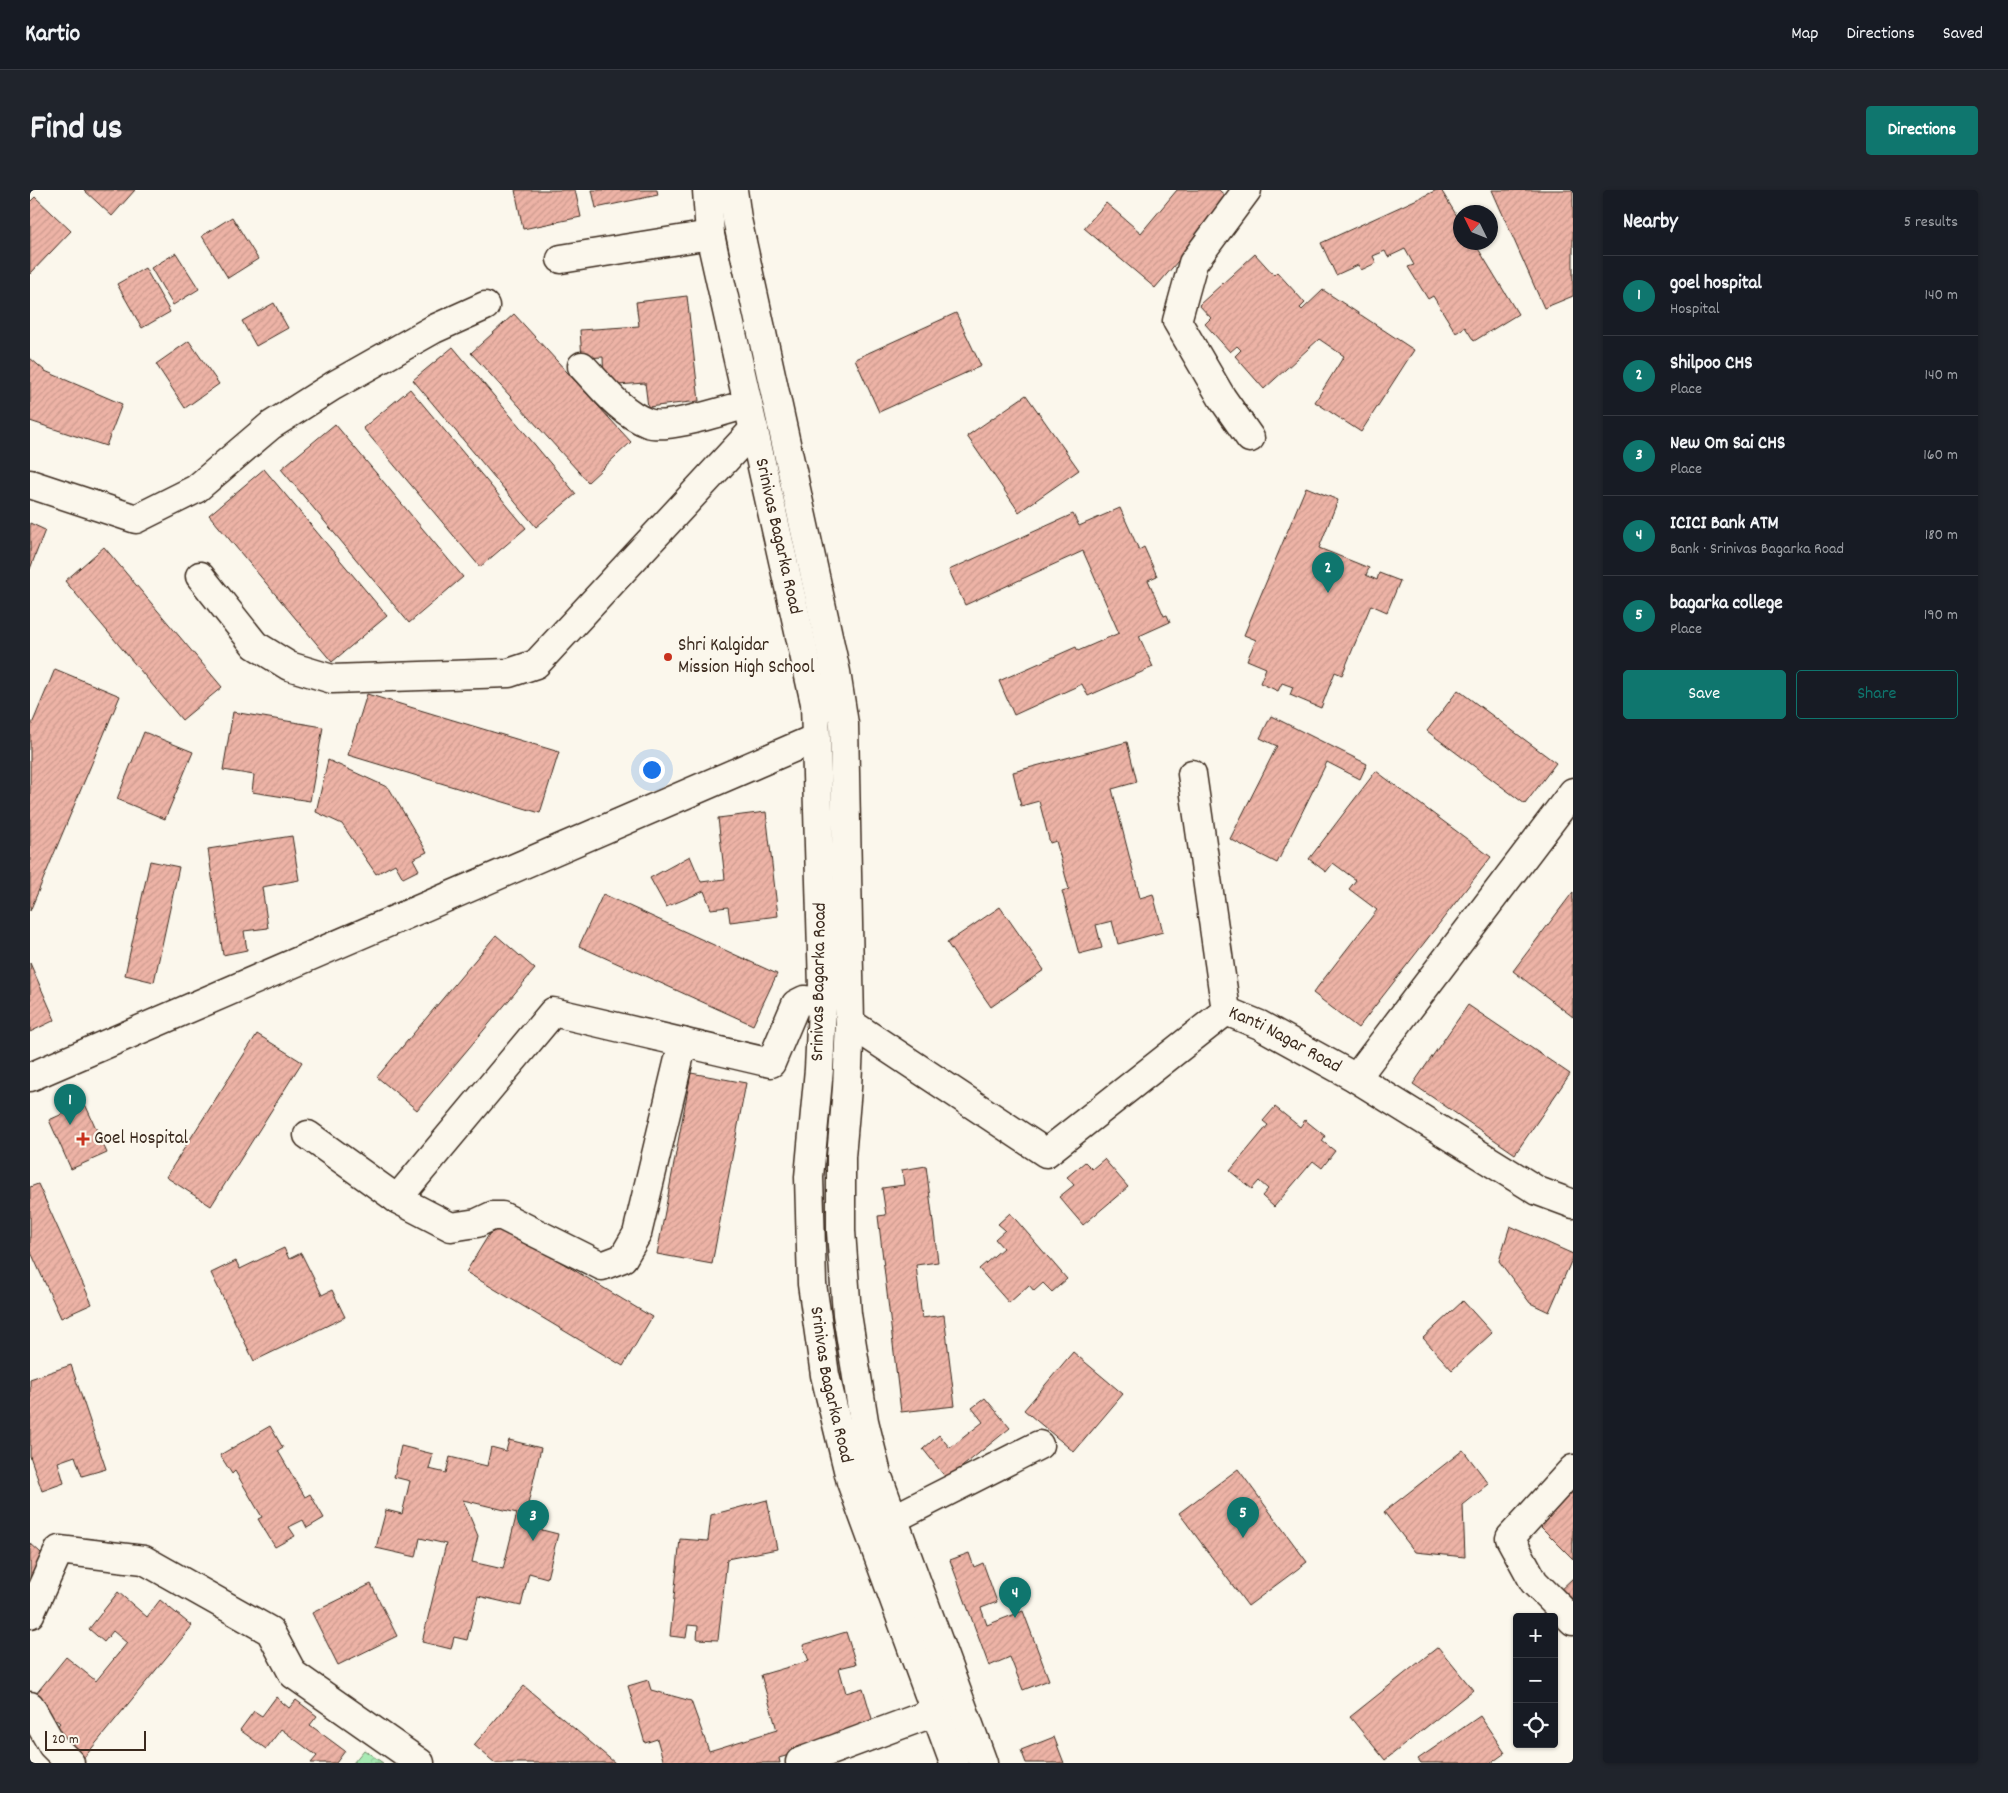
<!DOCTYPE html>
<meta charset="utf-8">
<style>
:root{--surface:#171b24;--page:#20242c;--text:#f1f3f6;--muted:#9ea1a6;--line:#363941;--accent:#0f766e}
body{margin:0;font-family:Dekko,sans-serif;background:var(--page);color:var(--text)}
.controls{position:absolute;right:15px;bottom:15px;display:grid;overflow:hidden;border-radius:5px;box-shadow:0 1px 4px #0004}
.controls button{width:45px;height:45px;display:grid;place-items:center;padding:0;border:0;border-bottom:1px solid var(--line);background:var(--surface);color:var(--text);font:25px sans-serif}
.compass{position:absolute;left:1423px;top:15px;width:45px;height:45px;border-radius:50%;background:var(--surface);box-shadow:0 1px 4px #0004;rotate:313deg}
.scale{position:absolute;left:15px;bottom:12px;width:101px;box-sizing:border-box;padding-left:5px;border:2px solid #3b2a1e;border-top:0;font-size:14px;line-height:18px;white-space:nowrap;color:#3b2a1e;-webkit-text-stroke:4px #fbf7ec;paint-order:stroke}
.you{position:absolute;left:621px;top:579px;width:18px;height:18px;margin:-12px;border:4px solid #fff;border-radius:50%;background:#1a73e8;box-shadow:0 0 0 8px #1a73e833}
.badge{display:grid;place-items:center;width:32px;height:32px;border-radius:50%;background:var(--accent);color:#fff;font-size:16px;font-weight:700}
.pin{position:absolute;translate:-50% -41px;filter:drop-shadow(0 1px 2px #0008)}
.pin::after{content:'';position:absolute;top:26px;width:18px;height:15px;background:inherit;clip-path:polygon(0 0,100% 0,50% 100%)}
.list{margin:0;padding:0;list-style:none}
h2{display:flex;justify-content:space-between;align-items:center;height:65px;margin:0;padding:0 20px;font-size:21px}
h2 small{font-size:16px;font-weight:400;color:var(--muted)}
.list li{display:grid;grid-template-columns:32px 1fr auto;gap:15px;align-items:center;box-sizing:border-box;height:80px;padding:0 20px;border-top:1px solid var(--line)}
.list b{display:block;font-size:19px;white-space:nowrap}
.list p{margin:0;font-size:16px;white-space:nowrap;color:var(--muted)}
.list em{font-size:16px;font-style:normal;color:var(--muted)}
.actions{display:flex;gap:10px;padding:15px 20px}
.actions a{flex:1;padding:11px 0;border:1px solid var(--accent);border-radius:5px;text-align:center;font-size:18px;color:var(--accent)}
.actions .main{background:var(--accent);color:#fff}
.icon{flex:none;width:28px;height:28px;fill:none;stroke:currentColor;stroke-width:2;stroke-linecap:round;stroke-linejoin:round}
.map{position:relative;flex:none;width:1543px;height:1573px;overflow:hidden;border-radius:5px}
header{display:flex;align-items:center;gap:30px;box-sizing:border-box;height:70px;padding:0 25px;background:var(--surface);border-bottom:1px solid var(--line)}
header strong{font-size:24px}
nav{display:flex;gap:28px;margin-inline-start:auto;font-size:18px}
.intro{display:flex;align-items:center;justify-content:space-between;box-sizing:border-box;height:120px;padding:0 30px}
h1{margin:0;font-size:35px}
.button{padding:12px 22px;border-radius:5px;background:var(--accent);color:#fff;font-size:18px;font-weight:700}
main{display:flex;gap:30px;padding:0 30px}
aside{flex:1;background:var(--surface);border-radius:5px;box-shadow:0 1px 4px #0004}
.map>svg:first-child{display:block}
</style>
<header>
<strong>Kartio</strong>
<nav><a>Map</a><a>Directions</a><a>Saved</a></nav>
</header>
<div class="intro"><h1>Find us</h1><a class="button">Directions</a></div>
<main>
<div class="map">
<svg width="1543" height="1573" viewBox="0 0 1543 1573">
<defs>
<pattern id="forest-crowns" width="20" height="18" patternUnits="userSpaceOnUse" patternTransform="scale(1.25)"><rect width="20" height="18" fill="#a8eab4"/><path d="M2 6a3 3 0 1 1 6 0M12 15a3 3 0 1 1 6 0" fill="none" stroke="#92c99a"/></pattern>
<pattern id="building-hatch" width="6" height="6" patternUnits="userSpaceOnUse" patternTransform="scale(1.25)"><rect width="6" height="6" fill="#edb3a6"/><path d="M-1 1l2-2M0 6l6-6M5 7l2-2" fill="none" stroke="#cc9a8e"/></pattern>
</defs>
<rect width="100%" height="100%" fill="#fbf7ec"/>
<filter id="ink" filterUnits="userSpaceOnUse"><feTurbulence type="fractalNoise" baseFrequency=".02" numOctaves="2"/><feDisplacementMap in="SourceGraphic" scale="10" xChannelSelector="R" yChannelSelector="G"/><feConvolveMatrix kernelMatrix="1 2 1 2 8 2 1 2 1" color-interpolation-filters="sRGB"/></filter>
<g filter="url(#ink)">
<path fill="url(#forest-crowns)" stroke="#728a69" d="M 334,1560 L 353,1573 L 323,1573 Z"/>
<path fill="url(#building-hatch)" stroke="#3b2a1e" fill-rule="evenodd" d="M 54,0 L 105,0 L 82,26 Z
M 485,0 L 545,0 L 551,27 L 493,39 Z
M 562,0 L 627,0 L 628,5 L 566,18 Z
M 1147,0 L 1189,0 L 1200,10 L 1125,98 L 1054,38 L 1076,13 L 1111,43 Z
M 1407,0 L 1411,0 L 1430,31 L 1430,52 L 1444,52 L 1488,124 L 1444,151 L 1435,137 L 1426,143 L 1403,106 L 1398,109 L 1378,77 L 1384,75 L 1375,59 L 1358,67 L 1355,61 L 1343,66 L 1346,73 L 1331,80 L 1328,75 L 1306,85 L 1291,53 Z
M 1462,0 L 1543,0 L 1543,106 L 1514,118 Z
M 5,7 L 41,41 L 0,84 L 0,12 Z
M 202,27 L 228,69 L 198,88 L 172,46 Z
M 146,63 L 169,99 L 143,115 L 121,78 Z
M 1225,64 L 1244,85 L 1247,82 L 1275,113 L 1270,118 L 1272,120 L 1293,100 L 1384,160 L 1331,242 L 1285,212 L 1314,166 L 1289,149 L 1234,199 L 1205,166 L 1211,160 L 1207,156 L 1200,162 L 1175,134 L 1181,128 L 1169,115 Z
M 115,78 L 140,122 L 112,138 L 87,94 Z
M 657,106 L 669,211 L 618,217 L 615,193 L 574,196 L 573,167 L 552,168 L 550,140 L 609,136 L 606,112 Z
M 244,113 L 258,138 L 226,156 L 212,131 Z
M 926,123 L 951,176 L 849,222 L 825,169 Z
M 484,124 L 601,252 L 558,292 L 441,163 Z
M 159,151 L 189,194 L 155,218 L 126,174 Z
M 423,157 L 546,304 L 506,337 L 383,190 Z
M 0,168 L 15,181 L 92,214 L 76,256 L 0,231 Z
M 380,199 L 496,338 L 450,377 L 333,238 Z
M 996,205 L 1049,280 L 989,322 L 937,246 Z
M 305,234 L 433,387 L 379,433 L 251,279 Z
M 234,279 L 357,426 L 302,472 L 179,325 Z
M 1276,297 L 1308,310 L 1289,358 L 1339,378 L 1336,385 L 1347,390 L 1349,383 L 1370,391 L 1357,422 L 1341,415 L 1312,485 L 1305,482 L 1291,518 L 1260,505 L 1263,497 L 1252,493 L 1248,501 L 1230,493 L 1236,478 L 1217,470 L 1226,450 L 1214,445 Z
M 1090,318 L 1109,360 L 1114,357 L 1127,386 L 1118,390 L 1134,426 L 1137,425 L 1140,432 L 1109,446 L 1123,477 L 1058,506 L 1052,494 L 984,525 L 969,491 L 1046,457 L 1048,461 L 1089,443 L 1053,361 L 935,415 L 919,380 L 1043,324 L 1049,336 Z
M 0,333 L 15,340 L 0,379 Z
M 74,357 L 192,497 L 152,530 L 35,391 Z
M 25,479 L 90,506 L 0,721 L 0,539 Z
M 1428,500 L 1526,573 L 1495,614 L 1397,541 Z
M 337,504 L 529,562 L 510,623 L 318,565 Z
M 203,522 L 293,537 L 280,611 L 222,602 L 224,585 L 193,580 Z
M 1241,526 L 1337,574 L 1330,589 L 1297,572 L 1247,673 L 1200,649 L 1247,556 L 1230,548 Z
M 114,542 L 163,562 L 135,629 L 87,609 Z
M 1097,552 L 1107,592 L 1082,599 L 1110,708 L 1123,704 L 1133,742 L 1088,754 L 1082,731 L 1066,735 L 1072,758 L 1049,764 L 1032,701 L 1039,699 L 1026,651 L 1020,653 L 1009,611 L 991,616 L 983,582 Z
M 298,570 L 359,598 L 397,662 L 383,669 L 389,680 L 373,688 L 365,674 L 346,684 L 312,634 L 286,622 Z
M 1346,581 L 1461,667 L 1328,838 L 1283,803 L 1347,720 L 1319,699 L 1326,690 L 1303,673 L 1296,682 L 1279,669 Z
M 736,622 L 748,726 L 700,732 L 698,717 L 681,719 L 674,701 L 636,717 L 620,688 L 660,666 L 671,692 L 695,689 L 688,628 Z
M 262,646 L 269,690 L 232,697 L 238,738 L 214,741 L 217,760 L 193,765 L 178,659 Z
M 120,671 L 149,677 L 124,792 L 95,785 Z
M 1543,702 L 1543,827 L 1483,781 Z
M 573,704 L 747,784 L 723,835 L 549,756 Z
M 970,717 L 1014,780 L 961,817 L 917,753 Z
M 466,745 L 505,779 L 387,920 L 347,887 Z
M 0,773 L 25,830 L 0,842 Z
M 1438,815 L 1540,884 L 1485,964 L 1383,894 Z
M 227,844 L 272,872 L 181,1016 L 136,987 Z
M 661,883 L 716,893 L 682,1074 L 627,1064 Z
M 55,914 L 77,963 L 41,979 L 19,930 Z
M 1245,917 L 1270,937 L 1275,930 L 1295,946 L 1292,951 L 1305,961 L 1292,978 L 1283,971 L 1244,1017 L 1232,1006 L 1238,999 L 1229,991 L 1222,999 L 1200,981 L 1238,935 L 1233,931 Z
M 1074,969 L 1098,997 L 1053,1035 L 1029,1007 L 1044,995 L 1037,987 L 1055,972 L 1062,979 Z
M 896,976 L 908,1072 L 886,1075 L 892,1128 L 914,1125 L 925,1216 L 871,1222 L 848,1026 L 856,1025 L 852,998 L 874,995 L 872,980 Z
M 8,994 L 62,1114 L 31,1128 L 0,1060 L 0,997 Z
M 980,1023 L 1037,1089 L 1022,1102 L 1013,1093 L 1004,1101 L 999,1095 L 979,1113 L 949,1079 L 973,1058 L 965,1049 L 975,1040 L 968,1034 Z
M 466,1033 L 622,1127 L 593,1176 L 436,1082 Z
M 1480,1036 L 1543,1064 L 1543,1067 L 1519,1122 L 1500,1113 L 1469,1071 Z
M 254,1058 L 259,1069 L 271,1063 L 292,1105 L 302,1100 L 315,1127 L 224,1171 L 181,1083 L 206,1071 L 210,1079 Z
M 1433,1111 L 1462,1143 L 1422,1180 L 1393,1148 Z
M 1043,1162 L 1093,1204 L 1044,1262 L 994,1220 Z
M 41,1175 L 76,1279 L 52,1286 L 45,1266 L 28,1272 L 34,1293 L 12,1301 L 0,1266 L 0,1189 Z
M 955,1208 L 980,1238 L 917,1289 L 893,1259 L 909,1245 L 920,1258 L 953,1232 L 942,1218 Z
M 240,1236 L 253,1258 L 248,1261 L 275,1307 L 280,1304 L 294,1328 L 277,1338 L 273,1330 L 259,1337 L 265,1346 L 245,1357 L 228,1329 L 232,1327 L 205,1281 L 202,1284 L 190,1265 Z
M 479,1250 L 511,1258 L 498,1314 L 505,1316 L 500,1337 L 528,1344 L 517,1388 L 499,1383 L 491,1416 L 448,1406 L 437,1450 L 424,1447 L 421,1459 L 392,1452 L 416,1354 L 390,1348 L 386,1367 L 346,1358 L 356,1320 L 372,1324 L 380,1291 L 364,1287 L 371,1256 L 403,1264 L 399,1279 L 416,1283 L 420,1267 L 457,1276 L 461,1257 L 476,1261 ZM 433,1310 L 487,1323 L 473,1379 L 442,1372 L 448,1346 Z
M 1433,1260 L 1459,1294 L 1433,1315 L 1435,1367 L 1385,1362 L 1354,1322 Z
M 1208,1279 L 1277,1372 L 1218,1416 L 1149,1323 Z
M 1543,1301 L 1543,1369 L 1509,1335 Z
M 737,1310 L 747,1359 L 697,1369 L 688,1450 L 667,1449 L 668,1436 L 658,1435 L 656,1448 L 640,1446 L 650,1349 L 678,1351 L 681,1325 Z
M 0,1353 L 21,1372 L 0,1395 Z
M 939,1363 L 944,1377 L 953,1373 L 967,1412 L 951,1418 L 957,1435 L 993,1421 L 1019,1490 L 993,1500 L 980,1467 L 959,1476 L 920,1370 Z
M 1543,1388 L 1543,1417 L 1528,1402 Z
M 341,1394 L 367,1446 L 308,1475 L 282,1423 Z
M 88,1402 L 117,1427 L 130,1410 L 162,1436 L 53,1569 L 21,1544 L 30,1533 L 1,1510 L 36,1467 L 66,1491 L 97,1453 L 83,1441 L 74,1452 L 59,1439 Z
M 816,1442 L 826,1474 L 809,1478 L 816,1503 L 833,1498 L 845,1539 L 749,1568 L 750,1573 L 634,1573 L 627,1549 L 615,1553 L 598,1496 L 618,1490 L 621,1500 L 661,1511 L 679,1561 L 747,1540 L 731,1485 L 779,1471 L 773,1455 Z
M 1408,1457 L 1443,1500 L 1355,1570 L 1320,1527 Z
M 494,1496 L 585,1573 L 465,1573 L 444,1555 Z
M 246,1507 L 259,1518 L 266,1510 L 287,1526 L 280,1535 L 315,1561 L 306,1573 L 281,1573 L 287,1566 L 251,1539 L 236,1559 L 210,1540 L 224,1521 L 232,1526 Z
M 1450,1526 L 1475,1563 L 1461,1573 L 1391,1573 L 1388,1569 Z
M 1024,1547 L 1034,1573 L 996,1573 L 991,1560 Z"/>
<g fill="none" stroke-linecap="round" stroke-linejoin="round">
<defs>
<g id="minor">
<path id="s1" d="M 677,0 L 680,45 L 785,513 L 793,798 L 789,879 L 779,987 L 782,1094 L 795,1185 L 821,1292 L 924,1573"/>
<path d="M 703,0 L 707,29 L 806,482 L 814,534 L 820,833 L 817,898 L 811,967 L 811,1041 L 817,1124 L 834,1231 L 847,1284 L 953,1573"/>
<path d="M 1217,0 L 1163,73 L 1147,131 L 1192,208 L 1220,248"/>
<path d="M 531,69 L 680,45"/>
<path d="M 552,176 C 571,196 591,223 618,233 C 638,240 695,220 718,214"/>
<path d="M 0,294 L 106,329 L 166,299 L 240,236 L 303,196 L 404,139 L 455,116"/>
<path d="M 170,386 L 225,455 L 259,476 L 302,489 L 479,483 L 506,474 L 724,239"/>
<path d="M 1162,584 L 1196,821"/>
<path id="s2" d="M 820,833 L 1016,963 L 1196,821 L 1230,835 L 1326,888 L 1543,602"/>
<path d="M 0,887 L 786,548"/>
<path d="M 1326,888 L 1508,1001 L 1543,1014"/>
<path d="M 278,945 L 367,1009 L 523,822 L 741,873 L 766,814 L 774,810 L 793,812"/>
<path d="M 367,1009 L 421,1037 L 447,1033 L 462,1026 L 472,1026 L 572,1076 L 593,1068 L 607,1044 L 653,852"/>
<path d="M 1543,1279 L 1480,1348 L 1504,1392 L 1543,1431"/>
<path d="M 863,1329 L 1009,1255"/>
<path d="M 0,1424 L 29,1360 L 114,1370 L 240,1441 L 263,1484 L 390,1573"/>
<path d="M 0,1516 L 22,1555 L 40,1573"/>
<path d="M 770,1572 L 905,1522"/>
</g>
</defs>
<use href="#minor" stroke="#3b2a1e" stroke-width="31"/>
<use href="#minor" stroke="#fbf7ec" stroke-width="28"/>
</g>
</g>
<g fill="#c8321e" stroke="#fbf7ec" stroke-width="2">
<circle cx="638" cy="467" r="5"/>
<path d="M50.5 941.5h5v5h5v5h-5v5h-5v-5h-5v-5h5z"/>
</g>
<g text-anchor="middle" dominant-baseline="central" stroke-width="4.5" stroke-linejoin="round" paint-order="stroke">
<g font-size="19" fill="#3b2a1e" stroke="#fbf7ec">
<text stroke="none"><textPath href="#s1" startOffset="354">Srinivas Bagarka Road</textPath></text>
<text transform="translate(790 792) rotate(-89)">Srinivas Bagarka Road</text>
<text stroke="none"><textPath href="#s2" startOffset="530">Kanti Nagar Road</textPath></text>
<text stroke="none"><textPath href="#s1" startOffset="1209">Srinivas Bagarka Road</textPath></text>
</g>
<g font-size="19" fill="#3b2a1e" stroke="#fbf7ec" text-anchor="start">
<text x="648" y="456">Shri Kalgidar<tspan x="648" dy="22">Mission High School</tspan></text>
<text x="64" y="949">Goel Hospital</text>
</g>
</g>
</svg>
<div class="controls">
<button>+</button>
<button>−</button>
<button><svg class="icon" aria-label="locate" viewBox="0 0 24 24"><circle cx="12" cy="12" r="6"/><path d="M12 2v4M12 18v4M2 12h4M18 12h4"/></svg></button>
</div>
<svg class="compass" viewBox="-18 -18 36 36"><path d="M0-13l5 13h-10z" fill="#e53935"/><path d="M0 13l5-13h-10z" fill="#9ea1a6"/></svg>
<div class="scale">20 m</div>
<div class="you"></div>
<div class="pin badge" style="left:40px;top:935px">1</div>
<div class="pin badge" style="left:1298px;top:403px">2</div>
<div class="pin badge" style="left:503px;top:1351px">3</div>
<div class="pin badge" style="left:985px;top:1428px">4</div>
<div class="pin badge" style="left:1213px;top:1348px">5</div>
</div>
<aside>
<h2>Nearby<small>5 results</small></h2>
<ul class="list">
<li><span class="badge">1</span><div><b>goel hospital</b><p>Hospital</p></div><em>140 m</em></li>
<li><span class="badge">2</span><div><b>Shilpoo CHS</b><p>Place</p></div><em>140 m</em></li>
<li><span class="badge">3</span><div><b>New Om Sai CHS</b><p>Place</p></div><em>160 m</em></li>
<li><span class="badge">4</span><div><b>ICICI Bank ATM</b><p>Bank · Srinivas Bagarka Road</p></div><em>180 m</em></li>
<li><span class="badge">5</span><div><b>bagarka college</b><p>Place</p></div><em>190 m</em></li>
</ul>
<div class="actions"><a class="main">Save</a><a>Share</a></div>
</aside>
</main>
